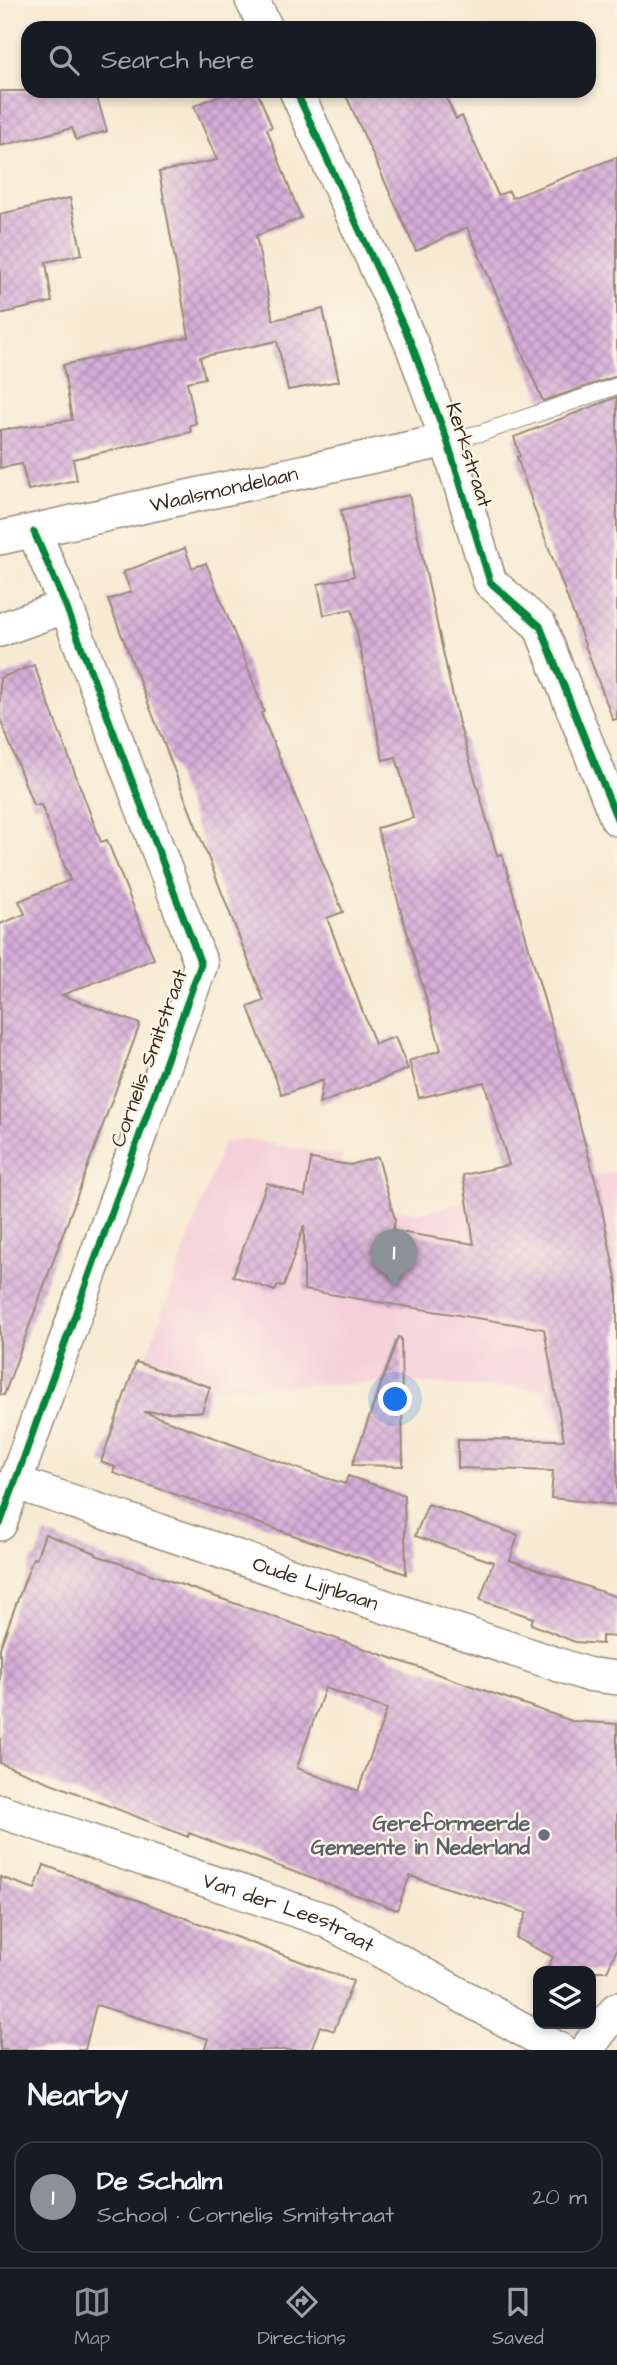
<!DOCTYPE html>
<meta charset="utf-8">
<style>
:root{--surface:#171b24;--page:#20242c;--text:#f1f3f6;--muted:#9ea1a6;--line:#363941;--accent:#8c9099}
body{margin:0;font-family:"Architects Daughter",sans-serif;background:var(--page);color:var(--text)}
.controls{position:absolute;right:21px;bottom:21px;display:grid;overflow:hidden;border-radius:14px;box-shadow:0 4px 10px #0003}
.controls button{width:63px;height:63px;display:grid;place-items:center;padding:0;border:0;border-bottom:2px solid var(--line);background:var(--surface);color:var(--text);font:35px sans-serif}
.you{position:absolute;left:396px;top:1400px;width:24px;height:24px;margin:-18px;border:5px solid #fff;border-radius:50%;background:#1a73e8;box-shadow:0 0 0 10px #1a73e833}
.badge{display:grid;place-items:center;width:46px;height:46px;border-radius:50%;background:var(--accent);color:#fff;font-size:23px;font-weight:700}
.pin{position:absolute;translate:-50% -58px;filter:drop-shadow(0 2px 4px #0008)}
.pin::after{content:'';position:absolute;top:37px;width:24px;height:21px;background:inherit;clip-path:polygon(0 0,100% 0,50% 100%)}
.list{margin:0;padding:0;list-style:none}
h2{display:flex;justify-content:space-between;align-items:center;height:91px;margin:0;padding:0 28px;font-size:30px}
h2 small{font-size:23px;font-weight:400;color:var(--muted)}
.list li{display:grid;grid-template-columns:46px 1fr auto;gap:21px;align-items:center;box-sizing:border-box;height:112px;margin:0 14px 14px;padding:0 14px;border:2px solid var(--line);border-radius:21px}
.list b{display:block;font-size:26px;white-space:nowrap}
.list p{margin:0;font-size:23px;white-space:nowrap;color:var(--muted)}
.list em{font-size:23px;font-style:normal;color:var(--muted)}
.icon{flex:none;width:38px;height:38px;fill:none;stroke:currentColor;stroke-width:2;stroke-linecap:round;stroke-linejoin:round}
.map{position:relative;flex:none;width:617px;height:2050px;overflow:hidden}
.search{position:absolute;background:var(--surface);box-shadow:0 4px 10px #0003;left:21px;right:21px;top:21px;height:77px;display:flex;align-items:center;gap:18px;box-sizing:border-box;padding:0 24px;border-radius:21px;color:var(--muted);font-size:26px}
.sheet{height:217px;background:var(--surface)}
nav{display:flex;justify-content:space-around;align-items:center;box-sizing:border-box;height:98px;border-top:2px solid var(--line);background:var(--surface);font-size:19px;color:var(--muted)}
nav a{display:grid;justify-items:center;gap:4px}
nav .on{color:var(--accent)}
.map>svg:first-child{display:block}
</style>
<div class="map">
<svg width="617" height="2050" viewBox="0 0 617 2050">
<defs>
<pattern id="building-cross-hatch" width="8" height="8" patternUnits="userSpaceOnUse" patternTransform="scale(1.75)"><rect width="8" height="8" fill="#d6add9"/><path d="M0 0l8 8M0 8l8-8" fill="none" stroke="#af8daf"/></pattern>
</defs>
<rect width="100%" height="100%" fill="#fcf5e5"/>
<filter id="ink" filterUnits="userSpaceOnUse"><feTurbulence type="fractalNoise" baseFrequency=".0143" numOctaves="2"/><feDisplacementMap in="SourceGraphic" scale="14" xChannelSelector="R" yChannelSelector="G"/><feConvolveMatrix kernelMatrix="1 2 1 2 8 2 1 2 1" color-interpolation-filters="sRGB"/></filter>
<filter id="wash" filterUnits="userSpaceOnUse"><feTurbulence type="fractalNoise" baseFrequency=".00686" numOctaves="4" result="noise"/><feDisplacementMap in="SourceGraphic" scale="28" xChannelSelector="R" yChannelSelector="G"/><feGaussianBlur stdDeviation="1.57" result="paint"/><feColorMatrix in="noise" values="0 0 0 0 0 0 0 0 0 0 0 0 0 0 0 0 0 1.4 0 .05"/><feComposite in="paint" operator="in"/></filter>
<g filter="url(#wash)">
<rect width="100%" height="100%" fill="#f7ead3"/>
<path fill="#f5cfda" d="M 243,1139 L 342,1156 L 332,1196 L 416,1213 L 617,1171 L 617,1411 L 554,1422 L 546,1390 L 408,1383 L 215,1387 L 145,1361 L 223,1143 Z"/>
<g id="blocks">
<path fill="url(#building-cross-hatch)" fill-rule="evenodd" d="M 0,91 L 95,91 L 107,131 L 76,140 L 72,128 L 0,146 Z
M 229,91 L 257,91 L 272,127 L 267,129 L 301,218 L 256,236 L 273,320 L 323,309 L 339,381 L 288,390 L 277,341 L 200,357 L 205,378 L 187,382 L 196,424 L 190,425 L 191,432 L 73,459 L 77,480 L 28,490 L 22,464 L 0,468 L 0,430 L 72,420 L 63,365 L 189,337 L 159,172 L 217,160 L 194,106 Z
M 344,91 L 443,91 L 456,119 L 462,116 L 498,195 L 509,191 L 512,198 L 617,157 L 617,376 L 543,401 L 467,227 L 416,251 Z
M 70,198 L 82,254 L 46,262 L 52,302 L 0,314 L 0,214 Z
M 617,397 L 617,719 L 613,720 L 535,511 L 517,457 L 520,456 L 514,437 Z
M 409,495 L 458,720 L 497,855 L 502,854 L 573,1100 L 598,1190 L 617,1283 L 617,1505 L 551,1498 L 553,1471 L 458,1468 L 458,1439 L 564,1440 L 544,1329 L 304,1290 L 304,1225 L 284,1286 L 278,1285 L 275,1291 L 233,1276 L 267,1183 L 305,1196 L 311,1159 L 350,1165 L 378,1157 L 395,1220 L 393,1231 L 474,1244 L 463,1175 L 509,1165 L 484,1082 L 419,1098 L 409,1061 L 441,1050 L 377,828 L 413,818 L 396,757 L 383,760 L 352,609 L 324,615 L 318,584 L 354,576 L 341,510 Z
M 185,548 L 192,568 L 206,563 L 245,660 L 264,712 L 261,713 L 343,912 L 327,918 L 375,1044 L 395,1037 L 408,1069 L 319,1104 L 323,1080 L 282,1095 L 248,1007 L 264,1001 L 108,600 L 131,592 L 123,572 Z
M 34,665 L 101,842 L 107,840 L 154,959 L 62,995 L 140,1024 L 4,1395 L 0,1394 L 0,924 L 25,914 L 19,901 L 70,880 L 41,805 L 33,805 L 0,718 L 0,678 Z
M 398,1337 L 401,1338 L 403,1466 L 352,1465 Z
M 136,1362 L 210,1387 L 202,1412 L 144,1412 L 307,1472 L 345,1484 L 348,1476 L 404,1495 L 406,1574 L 113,1473 L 115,1467 L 101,1462 Z
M 428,1504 L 518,1535 L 510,1560 L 617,1597 L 617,1637 L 602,1636 L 602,1644 L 575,1642 L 531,1624 L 533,1618 L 480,1600 L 493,1562 L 415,1536 Z
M 45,1534 L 96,1553 L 96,1555 L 572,1721 L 617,1724 L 617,1949 L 607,1971 L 546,1971 L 553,1957 L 516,1938 L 527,1913 L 410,1876 L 397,1910 L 189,1833 L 188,1837 L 0,1763 L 0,1648 L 33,1558 L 36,1559 ZM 325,1688 L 387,1709 L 358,1791 L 297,1768 Z
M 44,1865 L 353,1981 L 334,2031 L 320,2026 L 311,2050 L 204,2050 L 208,2039 L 96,2005 L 85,2050 L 0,2050 L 0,1877 L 35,1889 Z"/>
</g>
</g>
<g filter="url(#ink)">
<use href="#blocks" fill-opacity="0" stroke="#998a78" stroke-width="2"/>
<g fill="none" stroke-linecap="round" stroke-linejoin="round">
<defs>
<path id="service" d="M 447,440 L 481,433 L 617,386"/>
<g id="minor">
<path d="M 252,0 L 266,28"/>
<path d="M 296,91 L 412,345 L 447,440 L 490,582 L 540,626 L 617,819"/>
<path id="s1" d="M 0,538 L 447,440"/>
<path d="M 0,630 L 66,606"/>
<path id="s2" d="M 17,1483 L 586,1674 L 617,1678"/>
<path d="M 0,1524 L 201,964 L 66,606 L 34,532"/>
<path id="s3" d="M 0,1811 L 325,1920 L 560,2050"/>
<path d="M 586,2050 L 617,2009"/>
</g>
</defs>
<use href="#service" stroke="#998a78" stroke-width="18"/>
<use href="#minor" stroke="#998a78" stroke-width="36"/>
<use href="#service" stroke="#fff" stroke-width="16"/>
<use href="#minor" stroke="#fff" stroke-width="33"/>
<defs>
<path id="cycleway" d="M 296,91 L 412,345 L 447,440 L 490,582 L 540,626 L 617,819
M 0,1524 L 201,964 L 66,606 L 34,532"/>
</defs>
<use href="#cycleway" stroke="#fcf5e5" stroke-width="11"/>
<use href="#cycleway" stroke="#00873e" stroke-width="7"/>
</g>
</g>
<circle fill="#6b7280" stroke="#fcf5e5" stroke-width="2.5" cx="544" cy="1835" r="7"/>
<g text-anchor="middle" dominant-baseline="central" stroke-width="5" stroke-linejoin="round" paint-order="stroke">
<g font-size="21" fill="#3b2a1e" stroke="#fcf5e5">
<text transform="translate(469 455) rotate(72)">Kerkstraat</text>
<text stroke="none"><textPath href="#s1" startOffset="229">Waalsmondelaan</textPath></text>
<text transform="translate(149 1058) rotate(-70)">Cornelis Smitstraat</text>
<text stroke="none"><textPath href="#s2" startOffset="315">Oude Lijnbaan</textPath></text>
<text stroke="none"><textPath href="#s3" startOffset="306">Van der Leestraat</textPath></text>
</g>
<g font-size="21" font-weight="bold" fill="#5b616d" stroke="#fcf5e5" text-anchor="end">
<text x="530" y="1823">Gereformeerde<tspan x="530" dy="24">Gemeente in Nederland</tspan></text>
</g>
</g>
</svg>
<div class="controls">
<button><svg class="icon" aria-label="layers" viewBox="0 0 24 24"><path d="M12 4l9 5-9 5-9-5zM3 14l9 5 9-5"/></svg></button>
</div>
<div class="you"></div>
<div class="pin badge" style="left:394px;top:1287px">1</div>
<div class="search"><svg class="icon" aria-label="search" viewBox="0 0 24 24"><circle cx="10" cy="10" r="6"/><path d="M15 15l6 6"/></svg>Search here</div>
</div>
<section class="sheet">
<h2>Nearby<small></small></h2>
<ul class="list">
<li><span class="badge">1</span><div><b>De Schalm</b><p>School · Cornelis Smitstraat</p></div><em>20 m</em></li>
</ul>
</section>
<nav>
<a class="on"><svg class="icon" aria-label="map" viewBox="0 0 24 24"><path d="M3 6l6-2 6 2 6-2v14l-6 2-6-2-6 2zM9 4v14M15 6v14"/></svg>Map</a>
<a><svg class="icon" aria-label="directions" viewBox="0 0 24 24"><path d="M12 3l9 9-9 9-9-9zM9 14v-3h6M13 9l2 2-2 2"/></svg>Directions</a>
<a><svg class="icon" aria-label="saved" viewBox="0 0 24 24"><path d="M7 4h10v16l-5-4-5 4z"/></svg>Saved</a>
</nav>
